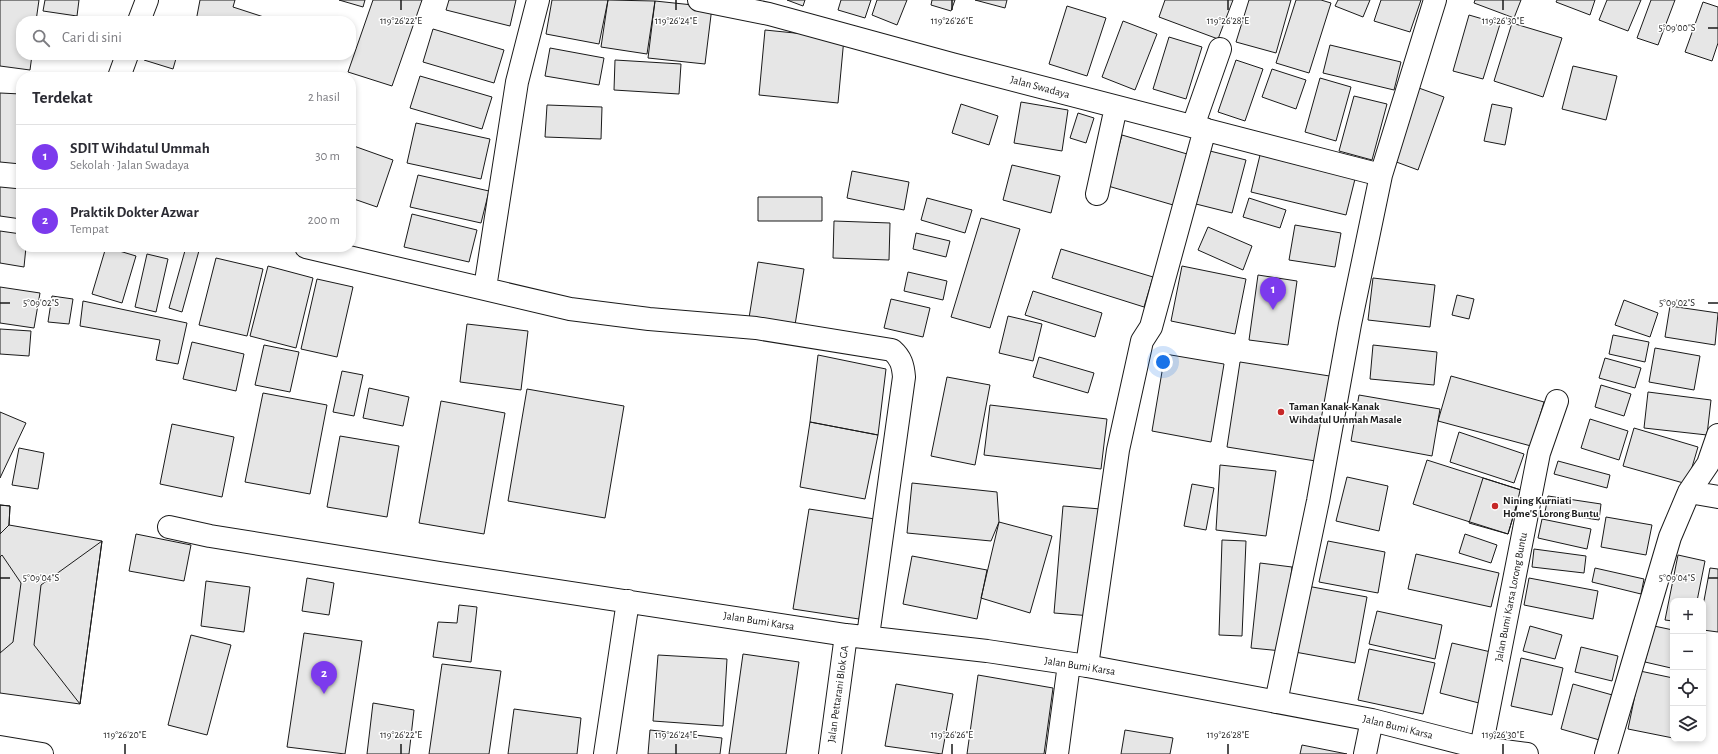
<!DOCTYPE html>
<html lang="id">
<meta charset="utf-8">
<style>
:root{--surface:#fff;--page:#f7f7f7;--text:#2b2b33;--muted:#7c7c81;--line:#e1e1e2;--accent:#7c3aed}
body{margin:0;font-family:"Alegreya Sans",sans-serif;background:var(--page);color:var(--text)}
.controls{position:absolute;right:12px;bottom:12px;display:grid;overflow:hidden;border-radius:8px;box-shadow:0 2px 6px #0003}
.controls button{width:36px;height:36px;display:grid;place-items:center;padding:0;border:0;border-bottom:1px solid var(--line);background:var(--surface);color:var(--text);font:20px sans-serif}
.you{position:absolute;left:1163px;top:362px;width:14px;height:14px;margin:-10px;border:3px solid #fff;border-radius:50%;background:#1a73e8;box-shadow:0 0 0 6px #1a73e833}
.badge{display:grid;place-items:center;width:26px;height:26px;border-radius:50%;background:var(--accent);color:#fff;font-size:13px;font-weight:700}
.pin{position:absolute;translate:-50% -33px;filter:drop-shadow(0 1px 2px #0008)}
.pin::after{content:'';position:absolute;top:21px;width:14px;height:12px;background:inherit;clip-path:polygon(0 0,100% 0,50% 100%)}
.list{margin:0;padding:0;list-style:none}
h2{display:flex;justify-content:space-between;align-items:center;height:52px;margin:0;padding:0 16px;font-size:17px}
h2 small{font-size:13px;font-weight:400;color:var(--muted)}
.list li{display:grid;grid-template-columns:26px 1fr auto;gap:12px;align-items:center;box-sizing:border-box;height:64px;padding:0 16px;border-top:1px solid var(--line)}
.list b{display:block;font-size:15px;white-space:nowrap}
.list p{margin:0;font-size:13px;white-space:nowrap;color:var(--muted)}
.list em{font-size:13px;font-style:normal;color:var(--muted)}
.icon{flex:none;width:22px;height:22px;fill:none;stroke:currentColor;stroke-width:2;stroke-linecap:round;stroke-linejoin:round}
.map{position:relative;flex:none;width:1718px;height:754px;overflow:hidden}
.search{position:absolute;background:var(--surface);box-shadow:0 2px 6px #0003;left:16px;top:16px;width:340px;height:44px;display:flex;align-items:center;gap:10px;box-sizing:border-box;padding:0 14px;border-radius:16px;color:var(--muted);font-size:15px}
.panel{position:absolute;background:var(--surface);box-shadow:0 2px 6px #0003;left:16px;top:72px;width:340px;height:180px;border-radius:16px}
.map>svg:first-child{display:block}
</style>
<div class="map">
<svg width="1718" height="754" viewBox="0 0 1718 754">
<rect width="100%" height="100%" fill="#fff"/>
<path fill="#e6e6e6" stroke="#1a1a1a" d="M 0,0 L 39,0 L 36,21 L 21,21 L 21,55 L 32,55 L 30,70 L 0,66 Z
M 45,0 L 79,0 L 77,16 L 43,11 Z
M 200,0 L 235,0 L 233,7 L 276,21 L 196,21 Z
M 339,0 L 365,0 L 363,7 Z
M 373,0 L 422,0 L 392,86 L 348,72 Z
M 449,0 L 516,0 L 510,26 L 446,10 Z
M 552,0 L 608,0 L 599,44 L 546,34 Z
M 608,0 L 655,1 L 647,54 L 601,47 Z
M 787,0 L 805,0 L 803,6 Z
M 841,0 L 871,0 L 865,18 L 838,10 Z
M 877,0 L 907,0 L 897,25 L 872,15 Z
M 932,0 L 955,0 L 951,11 L 931,5 Z
M 975,0 L 1007,0 L 1005,8 Z
M 1165,0 L 1233,0 L 1218,39 L 1159,17 Z
M 1249,0 L 1291,0 L 1276,53 L 1236,42 Z
M 1296,0 L 1321,0 L 1331,3 L 1309,73 L 1276,63 Z
M 1338,0 L 1370,0 L 1363,17 L 1335,6 Z
M 1381,0 L 1421,0 L 1410,32 L 1374,21 Z
M 1475,0 L 1521,0 L 1514,18 L 1474,3 Z
M 1557,0 L 1595,0 L 1590,15 L 1556,2 Z
M 1607,0 L 1641,0 L 1628,31 L 1599,20 Z
M 1651,0 L 1675,0 L 1658,45 L 1637,38 Z
M 655,1 L 712,7 L 705,64 L 648,58 Z
M 1703,2 L 1718,7 L 1718,43 L 1712,61 L 1685,52 Z
M 1067,6 L 1106,18 L 1087,76 L 1049,64 Z
M 1469,15 L 1500,24 L 1483,79 L 1453,71 Z
M 158,17 L 173,21 L 157,21 Z
M 1123,21 L 1157,34 L 1135,90 L 1102,77 Z
M 1512,23 L 1562,38 L 1543,97 L 1494,81 Z
M 433,29 L 504,50 L 494,83 L 423,62 Z
M 765,30 L 844,38 L 838,103 L 759,95 Z
M 1169,37 L 1202,47 L 1186,99 L 1153,89 Z
M 1330,45 L 1401,62 L 1394,90 L 1323,73 Z
M 550,48 L 604,58 L 599,85 L 545,76 Z
M 146,55 L 177,55 L 173,69 L 144,60 Z
M 615,60 L 681,64 L 679,94 L 614,90 Z
M 1236,60 L 1263,69 L 1245,121 L 1218,112 Z
M 1573,66 L 1617,76 L 1606,120 L 1562,109 Z
M 1272,69 L 1306,80 L 1296,109 L 1262,97 Z
M 420,76 L 492,97 L 482,129 L 410,108 Z
M 1320,78 L 1351,87 L 1336,141 L 1305,132 Z
M 1416,87 L 1444,97 L 1418,170 L 1391,160 Z
M 0,93 L 21,94 L 21,164 L 0,162 Z
M 1354,96 L 1387,104 L 1372,160 L 1339,151 Z
M 1021,102 L 1068,110 L 1062,151 L 1014,143 Z
M 961,104 L 998,116 L 989,145 L 952,133 Z
M 1492,104 L 1512,108 L 1505,145 L 1484,141 Z
M 547,105 L 602,107 L 601,139 L 545,137 Z
M 1078,113 L 1094,118 L 1086,143 L 1070,138 Z
M 416,123 L 490,139 L 481,179 L 407,163 Z
M 1122,135 L 1194,156 L 1180,207 L 1108,186 Z
M 351,145 L 393,160 L 377,207 L 351,198 Z
M 1210,151 L 1246,160 L 1232,213 L 1196,204 Z
M 1261,151 L 1356,175 L 1346,215 L 1251,192 Z
M 1012,165 L 1060,176 L 1051,213 L 1003,200 Z
M 852,171 L 909,182 L 904,210 L 847,198 Z
M 418,175 L 489,191 L 481,223 L 410,207 Z
M 0,187 L 21,189 L 21,219 L 0,216 Z
M 758,197 L 822,197 L 822,221 L 758,221 Z
M 927,198 L 972,210 L 965,233 L 921,220 Z
M 1249,198 L 1286,210 L 1280,228 L 1243,217 Z
M 412,214 L 477,230 L 469,262 L 404,247 Z
M 981,218 L 1020,229 L 990,328 L 951,317 Z
M 834,221 L 890,223 L 889,260 L 833,258 Z
M 1295,225 L 1341,233 L 1335,267 L 1289,260 Z
M 1208,227 L 1252,246 L 1243,270 L 1198,250 Z
M 0,231 L 21,234 L 21,247 L 26,247 L 24,267 L 0,263 Z
M 916,233 L 950,241 L 946,257 L 913,249 Z
M 106,247 L 136,256 L 122,303 L 92,294 Z
M 186,247 L 200,247 L 182,312 L 169,308 Z
M 1061,249 L 1153,277 L 1144,307 L 1052,278 Z
M 147,254 L 168,259 L 156,312 L 135,307 Z
M 216,258 L 263,269 L 247,336 L 199,325 Z
M 758,262 L 804,269 L 795,325 L 749,318 Z
M 268,266 L 313,278 L 296,348 L 250,336 Z
M 1182,266 L 1246,279 L 1235,334 L 1171,321 Z
M 908,272 L 947,281 L 943,300 L 904,291 Z
M 1258,275 L 1297,281 L 1288,345 L 1249,340 Z
M 1373,278 L 1435,285 L 1430,327 L 1368,320 Z
M 317,279 L 353,287 L 337,357 L 301,349 Z
M 0,287 L 40,293 L 34,328 L 0,323 Z
M 1033,291 L 1102,313 L 1095,337 L 1025,315 Z
M 1457,295 L 1474,299 L 1469,319 L 1452,315 Z
M 52,296 L 73,299 L 69,324 L 48,322 Z
M 891,299 L 930,308 L 923,337 L 884,328 Z
M 1624,300 L 1658,313 L 1650,337 L 1615,325 Z
M 83,301 L 187,323 L 178,364 L 156,360 L 160,340 L 80,326 Z
M 1670,306 L 1718,313 L 1715,345 L 1665,337 Z
M 1008,316 L 1042,324 L 1033,361 L 999,353 Z
M 467,324 L 528,331 L 521,390 L 460,382 Z
M 0,329 L 31,331 L 29,356 L 0,354 Z
M 1613,335 L 1649,342 L 1645,362 L 1609,354 Z
M 192,342 L 244,354 L 236,391 L 183,379 Z
M 264,345 L 299,352 L 290,392 L 255,385 Z
M 1373,345 L 1437,352 L 1434,385 L 1370,379 Z
M 1655,348 L 1700,356 L 1694,390 L 1649,382 Z
M 1165,354 L 1224,364 L 1211,442 L 1152,431 Z
M 818,355 L 886,369 L 878,435 L 810,422 Z
M 1039,357 L 1094,373 L 1088,393 L 1033,377 Z
M 1605,358 L 1641,368 L 1635,388 L 1599,378 Z
M 1240,362 L 1336,377 L 1322,462 L 1227,447 Z
M 342,371 L 363,375 L 354,416 L 333,412 Z
M 1451,376 L 1544,402 L 1531,446 L 1438,421 Z
M 947,377 L 990,385 L 975,465 L 931,456 Z
M 1601,385 L 1631,394 L 1624,416 L 1595,407 Z
M 369,388 L 409,397 L 403,426 L 363,418 Z
M 527,389 L 624,406 L 605,518 L 508,501 Z
M 1648,392 L 1711,400 L 1707,435 L 1644,428 Z
M 263,393 L 327,405 L 310,494 L 245,482 Z
M 1359,395 L 1440,409 L 1432,456 L 1351,441 Z
M 441,401 L 505,413 L 484,534 L 419,523 Z
M 990,405 L 1107,419 L 1101,469 L 984,455 Z
M 0,412 L 26,423 L 0,478 Z
M 1590,419 L 1628,431 L 1619,460 L 1581,448 Z
M 810,422 L 878,435 L 865,499 L 800,487 Z
M 172,424 L 234,437 L 222,497 L 160,484 Z
M 1634,428 L 1698,447 L 1687,484 L 1623,466 Z
M 1459,432 L 1524,454 L 1514,483 L 1450,462 Z
M 340,436 L 399,446 L 387,517 L 327,507 Z
M 19,448 L 44,453 L 38,489 L 12,485 Z
M 1427,460 L 1521,490 L 1508,534 L 1413,504 Z
M 1558,461 L 1610,475 L 1607,488 L 1554,474 Z
M 1220,465 L 1276,471 L 1266,536 L 1216,530 Z
M 1347,477 L 1388,486 L 1379,531 L 1336,521 Z
M 1483,478 L 1521,490 L 1508,534 L 1469,523 Z
M 912,483 L 997,492 L 999,522 L 991,541 L 907,533 Z
M 1192,484 L 1214,488 L 1206,530 L 1184,526 Z
M 1548,496 L 1601,504 L 1599,520 L 1545,512 Z
M 0,505 L 10,506 L 9,525 L 102,541 L 80,704 L 0,693 Z
M 0,505 L 10,506 L 9,525 L 0,534 Z
M 1063,506 L 1101,509 L 1092,616 L 1054,613 Z
M 809,509 L 875,519 L 859,619 L 793,609 Z
M 1606,517 L 1652,525 L 1646,555 L 1601,547 Z
M 1542,519 L 1591,529 L 1587,549 L 1538,538 Z
M 999,522 L 1052,536 L 1030,613 L 981,598 Z
M 136,534 L 191,545 L 184,581 L 129,571 Z
M 1465,534 L 1497,545 L 1491,563 L 1459,553 Z
M 1222,540 L 1246,541 L 1242,636 L 1219,635 Z
M 102,541 L 80,704 L 34,645 L 41,585 Z
M 1328,541 L 1385,552 L 1378,593 L 1319,582 Z
M 1534,549 L 1586,556 L 1584,573 L 1532,567 Z
M 1416,554 L 1499,573 L 1491,607 L 1408,589 Z
M 2,555 L 21,583 L 13,642 L 0,653 L 0,557 Z
M 1678,555 L 1705,561 L 1697,601 L 1673,601 L 1673,621 L 1665,620 Z
M 912,556 L 987,570 L 977,619 L 903,604 Z
M 1260,563 L 1292,567 L 1282,651 L 1251,648 Z
M 1595,568 L 1644,579 L 1641,594 L 1592,582 Z
M 1710,568 L 1718,569 L 1718,632 L 1703,630 L 1703,606 Z
M 307,578 L 334,583 L 329,615 L 302,611 Z
M 1529,578 L 1598,591 L 1593,619 L 1524,605 Z
M 206,581 L 250,587 L 244,632 L 201,626 Z
M 1307,586 L 1367,597 L 1355,663 L 1295,652 Z
M 459,605 L 477,607 L 471,662 L 433,657 L 438,622 L 457,623 Z
M 1377,611 L 1442,625 L 1435,659 L 1369,644 Z
M 1530,626 L 1562,635 L 1555,659 L 1523,651 Z
M 1654,626 L 1673,630 L 1671,668 L 1645,662 Z
M 304,633 L 362,641 L 345,754 L 287,747 Z
M 191,635 L 231,645 L 207,735 L 168,725 Z
M 1452,643 L 1491,652 L 1479,703 L 1440,693 Z
M 1581,647 L 1618,656 L 1612,681 L 1575,672 Z
M 1369,649 L 1435,663 L 1423,714 L 1358,700 Z
M 743,654 L 799,662 L 786,754 L 729,754 Z
M 658,655 L 727,659 L 723,726 L 653,721 Z
M 1521,658 L 1563,668 L 1552,715 L 1511,706 Z
M 442,664 L 501,671 L 489,754 L 429,754 Z
M 1640,671 L 1673,678 L 1673,738 L 1628,729 Z
M 978,675 L 1053,688 L 1044,754 L 967,754 Z
M 896,684 L 953,694 L 942,754 L 885,746 Z
M 1573,684 L 1616,696 L 1603,741 L 1561,729 Z
M 373,703 L 414,710 L 409,754 L 367,754 Z
M 514,709 L 581,718 L 577,754 L 508,754 Z
M 650,730 L 722,738 L 720,754 L 648,754 Z
M 1125,730 L 1173,738 L 1170,754 L 1121,754 Z
M 1302,745 L 1347,754 L 1300,754 Z"/>
<g fill="none" stroke-linecap="round" stroke-linejoin="round">
<defs>
<path id="minor" d="M 699,0 L 769,14 L 952,64 L 1381,175
M 139,21 L 147,0
M 119,77 L 127,55
M 1193,126 L 1220,49
M 1097,194 L 1116,107
M 306,247 L 570,309 L 649,319 L 756,328 L 892,350 C 901,358 903,365 904,377 L 868,636
M 485,288 L 517,82 L 538,0
M 1689,492 L 1718,497
M 169,527 L 210,536 L 440,573 L 846,635 L 987,651 L 1087,666 L 1372,720 L 1481,748 L 1527,754
M 1087,666 L 1118,450 L 1142,341 L 1151,327 L 1205,129
M 1276,702 L 1318,501 L 1350,324 L 1381,175 L 1435,0
M 0,747 L 42,754
M 1481,748 L 1539,453 L 1557,401
M 605,754 L 628,601
M 830,754 L 846,635
M 1057,754 L 1069,664
M 1365,754 L 1372,720
M 1606,754 L 1670,537 L 1689,492 L 1708,464 L 1718,435"/>
</defs>
<use href="#minor" stroke="#1a1a1a" stroke-width="24"/>
<use href="#minor" stroke="#fff" stroke-width="22"/>
</g>
<path fill="none" stroke="#1a1a1a" stroke-width="1.5" d="M 401,0 L 401,10M 676,0 L 676,10M 952,0 L 952,10M 1228,0 L 1228,10M 1503,0 L 1503,10M 1708,28 L 1718,28M 0,303 L 10,303M 1708,303 L 1718,303M 0,578 L 10,578M 1708,578 L 1718,578M 125,744 L 125,754M 401,744 L 401,754M 676,744 L 676,754M 952,744 L 952,754M 1228,744 L 1228,754M 1503,744 L 1503,754"/>
<g fill="#c62828" stroke="#fff" stroke-width="1.5">
<circle cx="1281" cy="412" r="4"/>
<circle cx="1495" cy="506" r="4"/>
</g>
<g text-anchor="middle" dominant-baseline="central" stroke-width="3" stroke-linejoin="round" paint-order="stroke">
<g font-size="11" fill="#1a1a1a" stroke="#fff">
<text transform="translate(1040 87) rotate(15)">Jalan Swadaya</text>
<text transform="translate(1511 597) rotate(-79)">Jalan Bumi Karsa Lorong Buntu</text>
<text transform="translate(759 621) rotate(9)">Jalan Bumi Karsa</text>
<text transform="translate(1080 666) rotate(9)">Jalan Bumi Karsa</text>
<text transform="translate(838 694) rotate(-82)">Jalan Pettarani Blok GA</text>
<text transform="translate(1398 727) rotate(14)">Jalan Bumi Karsa</text>
</g>
<g font-size="11" font-weight="bold" fill="#1a1a1a" stroke="#fff" text-anchor="start">
<text x="1289" y="406">Taman Kanak-Kanak<tspan x="1289" dy="13">Wihdatul Ummah Masale</tspan></text>
<text x="1503" y="500">Nining Kurniati<tspan x="1503" dy="13">Home'S Lorong Buntu</tspan></text>
</g>
</g>
<g font-size="10" text-anchor="middle" fill="#1a1a1a" stroke="#fff" stroke-width="3" stroke-linejoin="round" paint-order="stroke">
<text x="401" y="24">119°26'22"E</text>
<text x="676" y="24">119°26'24"E</text>
<text x="952" y="24">119°26'26"E</text>
<text x="1228" y="24">119°26'28"E</text>
<text x="1503" y="24">119°26'30"E</text>
<text x="1677" y="31">5°09'00"S</text>
<text x="41" y="306">5°09'02"S</text>
<text x="1677" y="306">5°09'02"S</text>
<text x="41" y="581">5°09'04"S</text>
<text x="1677" y="581">5°09'04"S</text>
<text x="125" y="738">119°26'20"E</text>
<text x="401" y="738">119°26'22"E</text>
<text x="676" y="738">119°26'24"E</text>
<text x="952" y="738">119°26'26"E</text>
<text x="1228" y="738">119°26'28"E</text>
<text x="1503" y="738">119°26'30"E</text>
</g>
</svg>
<div class="controls">
<button>+</button>
<button>−</button>
<button><svg class="icon" aria-label="locate" viewBox="0 0 24 24"><circle cx="12" cy="12" r="6"/><path d="M12 2v4M12 18v4M2 12h4M18 12h4"/></svg></button>
<button><svg class="icon" aria-label="layers" viewBox="0 0 24 24"><path d="M12 4l9 5-9 5-9-5zM3 14l9 5 9-5"/></svg></button>
</div>
<div class="you"></div>
<div class="pin badge" style="left:1273px;top:310px">1</div>
<div class="pin badge" style="left:324px;top:694px">2</div>
<div class="search"><svg class="icon" aria-label="search" viewBox="0 0 24 24"><circle cx="10" cy="10" r="6"/><path d="M15 15l6 6"/></svg>Cari di sini</div>
<section class="panel">
<h2>Terdekat<small>2 hasil</small></h2>
<ul class="list">
<li><span class="badge">1</span><div><b>SDIT Wihdatul Ummah</b><p>Sekolah · Jalan Swadaya</p></div><em>30 m</em></li>
<li><span class="badge">2</span><div><b>Praktik Dokter Azwar</b><p>Tempat</p></div><em>200 m</em></li>
</ul>
</section>
</div>
